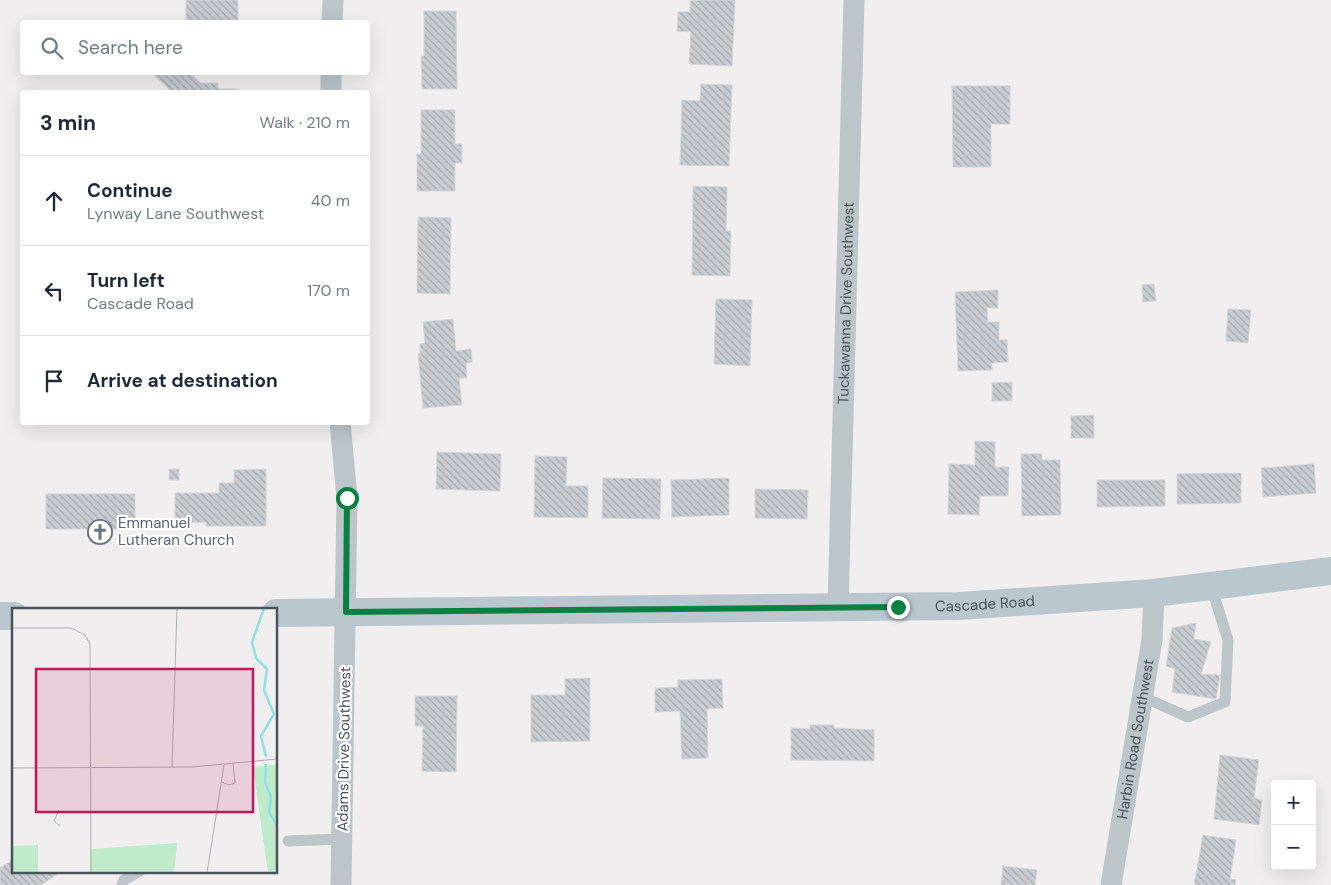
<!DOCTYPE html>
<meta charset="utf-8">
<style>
:root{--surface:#fff;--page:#f2f2f3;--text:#1f2937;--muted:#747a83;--line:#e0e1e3}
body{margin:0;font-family:"DM Sans",sans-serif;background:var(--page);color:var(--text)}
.controls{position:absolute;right:15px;bottom:15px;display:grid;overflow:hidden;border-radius:5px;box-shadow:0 5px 20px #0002}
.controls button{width:45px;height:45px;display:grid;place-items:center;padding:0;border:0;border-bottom:1px solid var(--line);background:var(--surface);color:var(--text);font:25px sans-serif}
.stop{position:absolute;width:15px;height:15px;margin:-11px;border:4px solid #0b8043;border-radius:50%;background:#fff}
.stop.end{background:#0b8043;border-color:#fff;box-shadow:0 1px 5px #0008}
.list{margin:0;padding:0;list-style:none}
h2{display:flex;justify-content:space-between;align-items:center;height:65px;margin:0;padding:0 20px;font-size:21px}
h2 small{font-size:16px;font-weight:400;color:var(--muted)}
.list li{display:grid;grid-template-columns:32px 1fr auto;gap:15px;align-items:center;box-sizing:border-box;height:90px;padding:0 20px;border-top:1px solid var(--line)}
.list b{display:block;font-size:19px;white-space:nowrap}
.list p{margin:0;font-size:16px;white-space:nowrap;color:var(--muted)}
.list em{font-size:16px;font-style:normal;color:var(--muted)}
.icon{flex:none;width:28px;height:28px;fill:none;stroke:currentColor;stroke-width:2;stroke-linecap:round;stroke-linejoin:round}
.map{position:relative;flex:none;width:1331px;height:885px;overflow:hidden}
.search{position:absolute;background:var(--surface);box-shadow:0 5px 20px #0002;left:20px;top:20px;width:350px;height:55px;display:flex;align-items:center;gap:12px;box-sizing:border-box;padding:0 18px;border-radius:5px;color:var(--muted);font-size:19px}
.panel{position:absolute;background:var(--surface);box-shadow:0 5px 20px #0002;left:20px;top:90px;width:350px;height:335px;border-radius:5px}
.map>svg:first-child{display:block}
</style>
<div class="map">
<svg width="1331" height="885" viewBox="0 0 1331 885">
<defs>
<pattern id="building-back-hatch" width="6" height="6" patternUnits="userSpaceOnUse" patternTransform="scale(1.25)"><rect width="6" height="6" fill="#c9ccd1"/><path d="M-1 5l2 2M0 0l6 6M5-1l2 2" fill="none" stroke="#a5a8ad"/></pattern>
</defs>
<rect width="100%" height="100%" fill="#f1eeef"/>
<path fill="url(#building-back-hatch)" stroke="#d3d6d9" d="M 186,0 L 238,0 L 238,22 L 186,22 Z
M 701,0 L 735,0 L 732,66 L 689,64 L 691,32 L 677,31 L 678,12 L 690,12 L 690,1 Z
M 424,11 L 456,11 L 457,89 L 422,89 L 421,56 L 424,56 Z
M 151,72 L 189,72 L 201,83 L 218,83 L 218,89 L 238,89 L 238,92 L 172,92 Z
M 701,84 L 732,85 L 729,166 L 680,165 L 682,100 L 700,101 Z
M 952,86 L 1010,86 L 1010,124 L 991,124 L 991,167 L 953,167 Z
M 421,110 L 455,110 L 455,144 L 462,144 L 462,163 L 455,163 L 455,191 L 417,191 L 417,154 L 421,154 Z
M 693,186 L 727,187 L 726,231 L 731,231 L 730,276 L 692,275 Z
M 418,217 L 451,218 L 450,294 L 417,293 Z
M 1154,284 L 1156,301 L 1143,302 L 1142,285 Z
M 998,290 L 998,308 L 987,308 L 988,322 L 999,322 L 999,340 L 1007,340 L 1008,362 L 992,363 L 992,370 L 958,371 L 955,292 Z
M 716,299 L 752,300 L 750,366 L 714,364 Z
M 1228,309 L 1251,310 L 1248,343 L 1226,341 Z
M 453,319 L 456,351 L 471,349 L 472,362 L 466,363 L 467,378 L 459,378 L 462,405 L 423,408 L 418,354 L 420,354 L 420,344 L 425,343 L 423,322 Z
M 1012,382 L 1012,401 L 992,401 L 992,383 Z
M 1094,415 L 1094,438 L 1071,438 L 1071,416 Z
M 206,422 L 243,422 L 243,424 L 206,424 Z
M 975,441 L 995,442 L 995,467 L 1009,467 L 1008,496 L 980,496 L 979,515 L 948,514 L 949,464 L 975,465 Z
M 437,452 L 501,454 L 500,491 L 436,489 Z
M 1021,454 L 1042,454 L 1042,460 L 1060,460 L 1061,515 L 1022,516 Z
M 535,456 L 567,457 L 566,486 L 588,486 L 588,518 L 534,517 Z
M 1314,464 L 1316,493 L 1263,497 L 1261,468 Z
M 169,469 L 179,469 L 179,480 L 169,480 Z
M 266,469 L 266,526 L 206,526 L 206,522 L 175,523 L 175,493 L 219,493 L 219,483 L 234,483 L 234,470 Z
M 1241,473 L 1241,503 L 1177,504 L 1177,474 Z
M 603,478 L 661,479 L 660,519 L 602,518 Z
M 729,478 L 729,515 L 672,517 L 671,480 Z
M 1097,480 L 1165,480 L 1165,506 L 1097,507 Z
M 755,489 L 808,490 L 807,519 L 755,518 Z
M 46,494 L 135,494 L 135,529 L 46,529 Z
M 1196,623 L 1194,639 L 1211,642 L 1201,674 L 1220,675 L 1216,699 L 1172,692 L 1175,669 L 1166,666 L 1172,628 Z
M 590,678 L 590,741 L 531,742 L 531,695 L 565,695 L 565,679 Z
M 722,679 L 723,708 L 707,709 L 708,758 L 682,759 L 680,711 L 655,712 L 655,688 L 678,687 L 678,680 Z
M 415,696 L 457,696 L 456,772 L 422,771 L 423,726 L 415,726 Z
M 810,725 L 834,725 L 834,728 L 874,730 L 874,761 L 791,760 L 791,728 L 810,729 Z
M 1220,755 L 1259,760 L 1254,798 L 1262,800 L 1259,825 L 1214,819 Z
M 1203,835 L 1236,840 L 1230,879 L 1236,880 L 1235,885 L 1194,885 Z
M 14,859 L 14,871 L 62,871 L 41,885 L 0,885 L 0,868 Z
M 1003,866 L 1037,870 L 1035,885 L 1001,885 Z"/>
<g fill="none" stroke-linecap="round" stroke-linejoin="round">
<path stroke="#bbc5ca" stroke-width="11" d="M 1143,697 L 1188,717 L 1225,702 L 1228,640 L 1211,586
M 288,841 L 342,839
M 122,885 L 124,880 L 140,871"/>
<g stroke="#bbc5ca" stroke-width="21">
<path d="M 332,22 L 333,0"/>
<path d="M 331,92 L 331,72"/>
<path d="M 340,422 L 347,498 L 341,885"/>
<path id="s1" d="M 838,607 L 854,0"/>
<path id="s2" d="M 1111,885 L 1152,640 L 1154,593"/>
</g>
<g stroke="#bbc7cf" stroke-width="28">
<path id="s3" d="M 276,613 L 959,606 L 1154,593 L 1331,571"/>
<path d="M 0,616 L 14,616"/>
</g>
</g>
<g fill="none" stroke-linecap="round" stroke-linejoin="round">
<path stroke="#0b8043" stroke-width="6" d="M 347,498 L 346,612 L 898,607"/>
</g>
<defs>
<symbol id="church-ring" viewBox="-11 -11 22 22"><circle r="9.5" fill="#fff" stroke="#6b7280" stroke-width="1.5"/><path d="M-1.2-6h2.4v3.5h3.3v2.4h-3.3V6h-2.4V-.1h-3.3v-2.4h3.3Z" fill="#6b7280"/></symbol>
</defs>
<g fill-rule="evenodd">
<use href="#church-ring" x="86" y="518" width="28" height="28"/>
</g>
<g text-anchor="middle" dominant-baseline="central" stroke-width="4.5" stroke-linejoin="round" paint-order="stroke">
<g font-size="15" fill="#48545a" stroke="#fff">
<text stroke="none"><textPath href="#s1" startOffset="304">Tuckawanna Drive Southwest</textPath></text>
<text stroke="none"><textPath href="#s3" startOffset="709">Cascade Road</textPath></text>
<text stroke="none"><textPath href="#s2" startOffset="148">Harbin Road Southwest</textPath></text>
<text transform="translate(344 749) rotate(-89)">Adams Drive Southwest</text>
</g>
<g font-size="15" fill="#5b616d" stroke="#fff" text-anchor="start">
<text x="118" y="523">Emmanuel<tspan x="118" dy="17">Lutheran Church</tspan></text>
</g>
</g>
<g transform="translate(12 608)">
<rect width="265" height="265" fill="#f1eeef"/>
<path d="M 265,156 L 265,265 L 256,265 L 241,159 ZM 165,235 L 162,265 L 78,265 L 78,241 ZM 26,237 L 26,265 L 0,265 L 0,238 Z" fill="#c0ebcb"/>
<path fill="none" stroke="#90dfe5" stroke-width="2.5" d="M 252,0 L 240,34 L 244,50 L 255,61 L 252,82 L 262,106 L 249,128 L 254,149M 254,156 L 253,174 L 259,189 L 257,204 L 265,218"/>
<path fill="none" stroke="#adb0b3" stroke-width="1" d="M 0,20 L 59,20 L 73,27 L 78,36 L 79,265M 160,159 L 165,0M 0,160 L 180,159 L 265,151M 210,174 L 217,177 L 223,175 L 221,156M 47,202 L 42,213 L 48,218M 195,265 L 212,157"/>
<path fill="#c2185b" fill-opacity="0.15" stroke="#c2185b" stroke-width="2.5" d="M 24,61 L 241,61 L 241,204 L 24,204 Z"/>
<rect width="265" height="265" fill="none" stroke="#48545a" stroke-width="2.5"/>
</g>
</svg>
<div class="controls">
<button>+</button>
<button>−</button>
</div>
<div class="stop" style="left:347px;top:498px"></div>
<div class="stop end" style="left:898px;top:607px"></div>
<div class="search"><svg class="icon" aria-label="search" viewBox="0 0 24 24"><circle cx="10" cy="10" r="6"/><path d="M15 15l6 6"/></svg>Search here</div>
<section class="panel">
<h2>3 min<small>Walk · 210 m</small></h2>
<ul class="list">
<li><svg class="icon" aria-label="ahead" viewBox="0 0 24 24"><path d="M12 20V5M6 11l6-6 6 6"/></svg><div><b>Continue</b><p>Lynway Lane Southwest</p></div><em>40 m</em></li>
<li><svg class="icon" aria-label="left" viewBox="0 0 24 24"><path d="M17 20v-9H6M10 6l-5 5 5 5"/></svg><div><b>Turn left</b><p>Cascade Road</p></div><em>170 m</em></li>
<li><svg class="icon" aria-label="arrive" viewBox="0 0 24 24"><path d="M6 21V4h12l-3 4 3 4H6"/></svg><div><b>Arrive at destination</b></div></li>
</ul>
</section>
</div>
